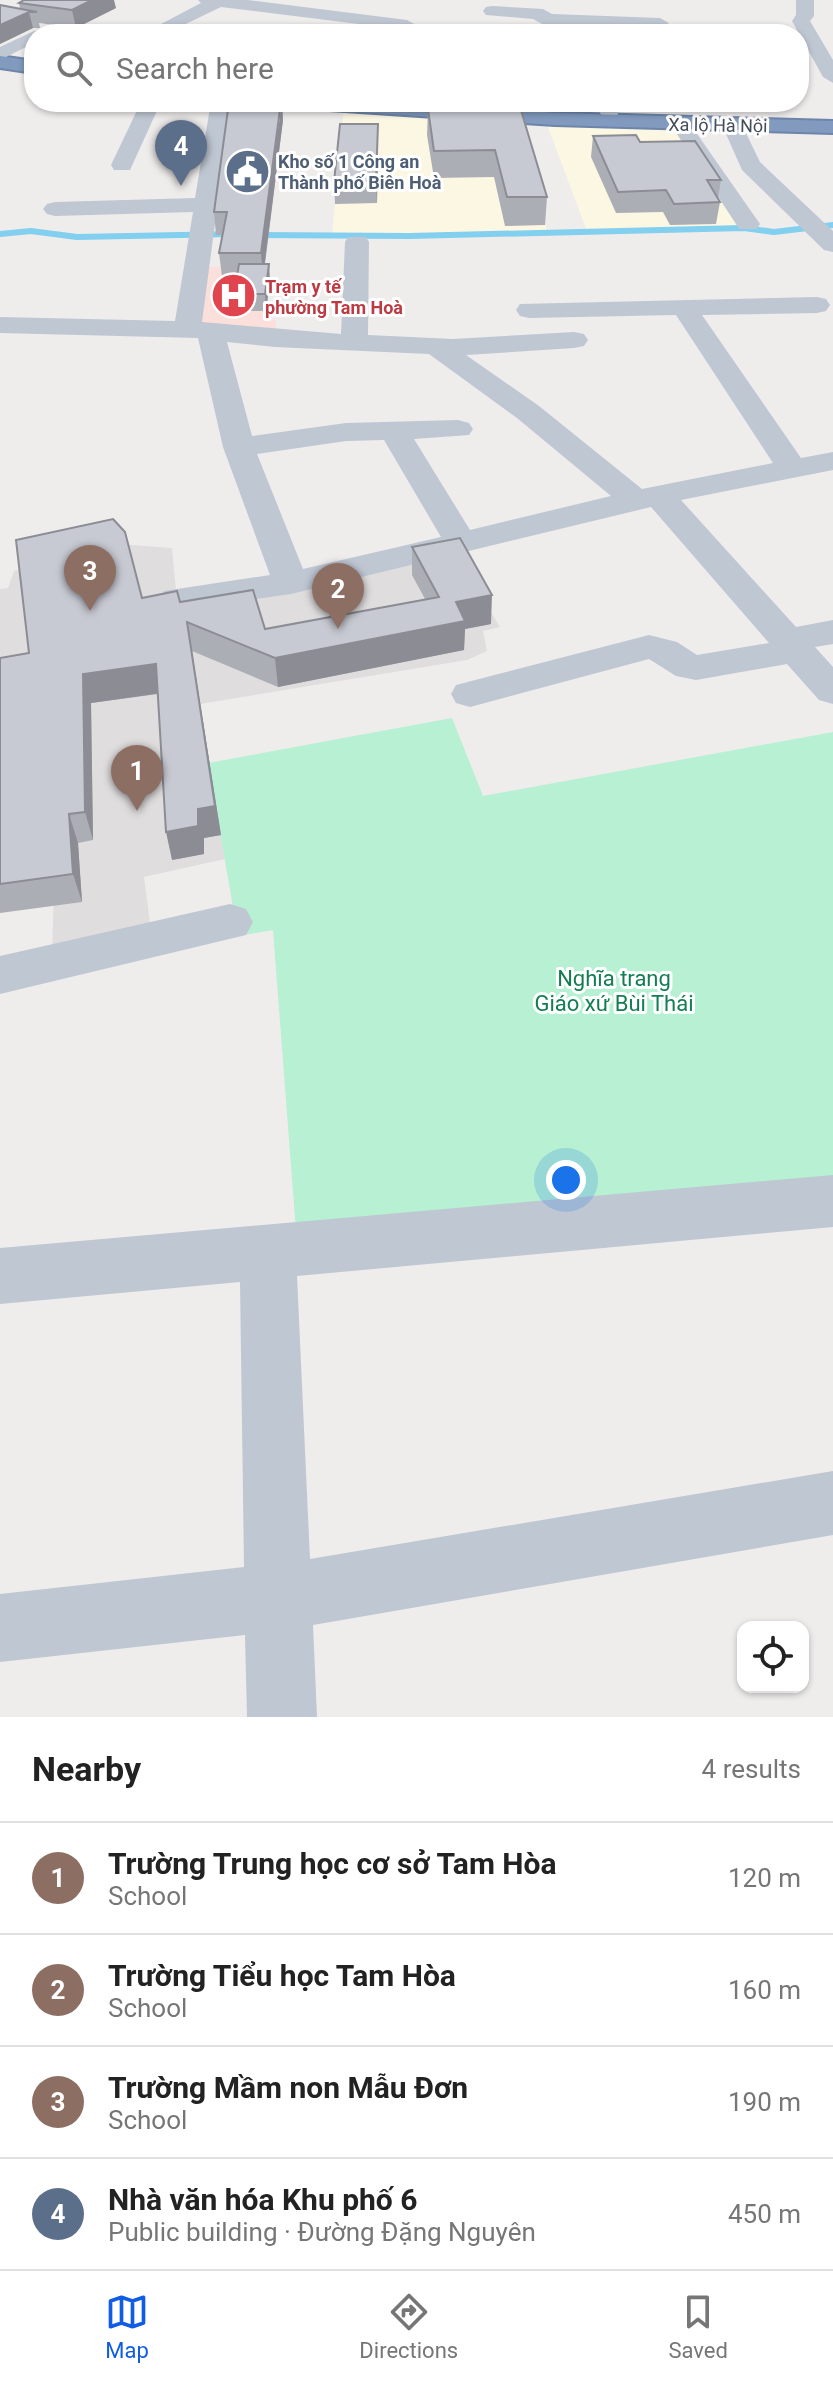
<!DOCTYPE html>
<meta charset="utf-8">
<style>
:root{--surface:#fff;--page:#f2f2f2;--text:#222;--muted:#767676;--line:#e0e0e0;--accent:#115ce4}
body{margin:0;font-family:Roboto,sans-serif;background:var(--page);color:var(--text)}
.controls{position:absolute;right:24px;bottom:24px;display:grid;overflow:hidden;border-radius:16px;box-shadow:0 2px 6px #0004}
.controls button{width:72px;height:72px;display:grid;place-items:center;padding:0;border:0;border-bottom:2px solid var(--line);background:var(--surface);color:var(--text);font:40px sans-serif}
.you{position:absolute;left:566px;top:1180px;width:28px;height:28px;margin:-20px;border:6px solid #fff;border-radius:50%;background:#1a73e8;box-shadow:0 0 0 12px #1a73e833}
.badge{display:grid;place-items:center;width:52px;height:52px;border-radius:50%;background:var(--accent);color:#fff;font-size:26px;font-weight:700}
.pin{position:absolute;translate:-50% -66px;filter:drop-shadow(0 2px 4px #0008)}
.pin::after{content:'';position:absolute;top:42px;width:28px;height:24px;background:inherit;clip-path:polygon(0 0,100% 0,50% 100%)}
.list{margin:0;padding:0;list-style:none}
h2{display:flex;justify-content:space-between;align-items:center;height:104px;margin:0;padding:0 32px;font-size:34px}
h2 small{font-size:26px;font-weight:400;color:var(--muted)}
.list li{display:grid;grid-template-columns:52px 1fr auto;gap:24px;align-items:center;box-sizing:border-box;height:112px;padding:0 32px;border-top:2px solid var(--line)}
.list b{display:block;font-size:30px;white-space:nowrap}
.list p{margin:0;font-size:26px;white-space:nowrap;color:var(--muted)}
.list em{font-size:26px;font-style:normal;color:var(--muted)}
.icon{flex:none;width:44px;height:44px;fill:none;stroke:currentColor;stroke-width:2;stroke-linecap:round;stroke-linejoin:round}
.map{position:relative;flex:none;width:833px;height:1717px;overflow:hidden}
.search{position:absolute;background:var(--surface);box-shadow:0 2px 6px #0004;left:24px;right:24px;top:24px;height:88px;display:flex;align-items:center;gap:20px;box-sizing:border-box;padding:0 28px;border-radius:32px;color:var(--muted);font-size:30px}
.sheet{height:552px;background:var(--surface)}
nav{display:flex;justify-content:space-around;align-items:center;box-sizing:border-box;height:112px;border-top:2px solid var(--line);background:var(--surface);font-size:22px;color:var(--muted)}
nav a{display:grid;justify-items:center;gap:4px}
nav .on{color:var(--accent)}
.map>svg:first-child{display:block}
</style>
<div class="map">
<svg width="833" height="1717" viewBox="0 0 833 1717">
<rect width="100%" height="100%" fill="#efecec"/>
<path fill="#fcf7e3" d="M 344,108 L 515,120 L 548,234 L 332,236 Z
M 546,122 L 677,128 L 744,228 L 588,234 Z"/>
<path fill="#e0ddde" d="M 131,545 L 172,548 L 177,602 L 453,550 L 500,627 L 483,631 L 487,651 L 467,660 L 200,704 L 225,859 L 144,877 L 151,930 L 52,953 L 58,771 L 26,653 L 0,657 L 0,589 L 8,588 L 14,571 Z"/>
<path fill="#fbdfda" d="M 263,266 L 262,280 L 270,280 L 265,319 L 276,320 L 275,335 L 195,326 L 203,267 Z"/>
<path fill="#b7f0d2" d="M 452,718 L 483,796 L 833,732 L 833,1188 L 296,1231 L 273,930 L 238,936 L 208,763 Z"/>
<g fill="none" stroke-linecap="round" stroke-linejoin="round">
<path stroke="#82cfef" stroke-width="6" d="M 0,234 L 31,231 L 77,237 L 233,234
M 257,235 L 409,236 L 744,228 L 774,232 L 833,225"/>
<defs>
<path id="highway" d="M 0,56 L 34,61 L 34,73 L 0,68 Z
M 289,102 L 391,102 L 555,113 L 833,121 L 833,133 L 555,125 L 299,108 Z"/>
</defs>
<use href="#highway" stroke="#6d85aa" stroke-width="4"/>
<path fill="#bfc7d3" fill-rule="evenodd" d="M 198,0 L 248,0 L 407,20 L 416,25 L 407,30 L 221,7 L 165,34 L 142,34 L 201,3 Z
M 796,0 L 814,0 L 814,16 L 810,21 L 833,60 L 833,83 L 823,77 L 792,21 L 796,15 Z
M 492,6 L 543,9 L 552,14 L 660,18 L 669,23 L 660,28 L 542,24 L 533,19 L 486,15 L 483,11 L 486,7 Z
M 34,31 L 42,34 L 34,34 L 34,43 L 0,60 L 0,47 Z
M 141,102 L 161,102 L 130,170 L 114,170 L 111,165 Z
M 211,102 L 231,102 L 202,322 L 341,334 L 345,242 L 348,237 L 366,237 L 369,242 L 368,335 L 453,339 L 574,332 L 584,334 L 588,340 L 584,346 L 574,348 L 466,355 L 539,406 L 642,489 L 773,463 L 676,315 L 529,318 L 520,316 L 516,310 L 520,304 L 817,297 L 826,299 L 830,305 L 826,311 L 817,313 L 702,315 L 801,458 L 833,452 L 833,470 L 681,500 L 796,627 L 833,620 L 833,644 L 815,647 L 833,667 L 833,704 L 819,700 L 787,664 L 696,680 L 676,676 L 649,659 L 470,707 L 456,703 L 451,694 L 456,685 L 649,635 L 677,642 L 697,655 L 769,643 L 651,507 L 291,594 L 177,610 L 164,607 L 159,599 L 164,591 L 270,575 L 223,447 L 198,338 L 0,333 L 0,317 L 175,321 L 193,212 L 55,216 L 47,214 L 43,209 L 47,204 L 55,202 L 195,198 ZM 227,342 L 275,347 L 429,354 L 517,418 L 611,496 L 470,530 L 414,439 L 469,435 L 473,429 L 469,423 L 458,420 L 346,423 L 252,436 ZM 384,440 L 441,537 L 303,569 L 257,454 L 346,441 Z
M 601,102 L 621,102 L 617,117 L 603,117 L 600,113 Z
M 681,119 L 688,121 L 760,224 L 757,229 L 739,229 L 736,224 L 671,125 Z
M 732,119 L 742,125 L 760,162 L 833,231 L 833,252 L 824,250 L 742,170 L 722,125 Z
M 230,904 L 246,909 L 253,922 L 246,935 L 0,994 L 0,956 Z
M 833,1175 L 833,1227 L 297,1276 L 310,1559 L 833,1471 L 833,1535 L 313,1625 L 317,1717 L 247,1717 L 245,1635 L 0,1662 L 0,1594 L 244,1567 L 240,1282 L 0,1304 L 0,1248 Z"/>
<use href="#highway" fill="#819abe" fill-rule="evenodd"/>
</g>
<path fill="#acaeb5" d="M 19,3 L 116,8 L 76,28 L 39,23 L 40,28 L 33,28 L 0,44 L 0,5 L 20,9 Z
M 520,107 L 547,197 L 545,225 L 505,226 L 494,177 L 434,178 L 427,135 L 428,109 Z
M 283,120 L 265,264 L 270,280 L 266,311 L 236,311 L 234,294 L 237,276 L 222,276 L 219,253 L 223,235 L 216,235 L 214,212 Z
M 378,124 L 377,203 L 335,204 L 334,182 Z
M 593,136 L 640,142 L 721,180 L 718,198 L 720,202 L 716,224 L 670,225 L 663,212 L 616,213 L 591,157 Z
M 412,547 L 491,624 L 465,629 L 464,650 L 278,687 L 192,651 L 221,835 L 204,838 L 204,854 L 172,860 L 158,694 L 91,703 L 93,840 L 78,843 L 82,902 L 0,913 L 0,658 L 29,653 L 142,598 L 180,602 L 265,629 L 425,599 L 412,575 Z"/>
<path fill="#8c8d94" d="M 92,0 L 114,0 L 116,8 L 76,28 L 72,10 Z
M 29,12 L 33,28 L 0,44 L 0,25 Z
M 282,102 L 283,120 L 263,276 L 261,253 Z
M 378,124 L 378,145 L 377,203 L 376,181 Z
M 269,264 L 270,280 L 266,311 L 265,294 Z
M 492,595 L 491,624 L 465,629 L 464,650 L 278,687 L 275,658 L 456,602 Z
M 187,622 L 221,835 L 204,838 L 204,854 L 172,860 L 166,832 Z
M 156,664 L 162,693 L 91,703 L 93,840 L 85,812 L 83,674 Z
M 69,814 L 78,843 L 82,902 L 73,874 Z"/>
<path fill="#c8cad3" stroke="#8c8d94" stroke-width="2" d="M 24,0 L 92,0 L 72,10 L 19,3 Z
M 0,5 L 37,12 L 29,12 L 0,25 Z
M 229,102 L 281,102 L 261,253 L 219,253 L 227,212 L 214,212 Z
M 520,107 L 547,197 L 507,197 L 495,150 L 434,151 L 428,109 Z
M 340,124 L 378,124 L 376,181 L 334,182 Z
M 636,135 L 640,142 L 695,141 L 721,180 L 707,180 L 720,202 L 674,204 L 666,190 L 618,192 L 593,136 Z
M 239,264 L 269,264 L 265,294 L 234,294 Z
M 113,519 L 125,532 L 142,598 L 177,591 L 180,602 L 253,590 L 265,629 L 439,597 L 412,547 L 460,538 L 492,595 L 456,602 L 465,621 L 275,658 L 187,622 L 215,806 L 198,809 L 198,826 L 166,832 L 156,664 L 83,674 L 85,812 L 69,814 L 73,874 L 0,884 L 0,658 L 29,653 L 16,540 Z"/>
<defs>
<symbol id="civic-disc" viewBox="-11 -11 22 22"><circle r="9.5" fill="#5c6f8a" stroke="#fff"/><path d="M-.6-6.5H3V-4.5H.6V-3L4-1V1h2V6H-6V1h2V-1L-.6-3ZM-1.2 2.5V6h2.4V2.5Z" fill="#fff"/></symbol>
<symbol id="hospital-disc" viewBox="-11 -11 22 22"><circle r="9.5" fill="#e0444e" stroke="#fff"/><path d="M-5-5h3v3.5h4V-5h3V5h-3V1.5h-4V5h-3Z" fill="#fff"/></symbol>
</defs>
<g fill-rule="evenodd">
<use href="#civic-disc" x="222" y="146" width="51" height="51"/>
<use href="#hospital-disc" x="208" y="270" width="51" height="51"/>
</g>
<g text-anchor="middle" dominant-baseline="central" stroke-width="6" stroke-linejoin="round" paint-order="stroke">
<g font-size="18" fill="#444e5a" stroke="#fff">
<text transform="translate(718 125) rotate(1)">Xa lộ Hà Nội</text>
</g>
<g font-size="18" font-weight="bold" fill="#4e5e75" stroke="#fff" text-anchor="start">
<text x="278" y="161">Kho số 1 Công an<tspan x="278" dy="21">Thành phố Biên Hoà</tspan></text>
</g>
<g font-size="18" font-weight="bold" fill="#be3a42" stroke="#fff" text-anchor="start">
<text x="265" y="286">Trạm y tế<tspan x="265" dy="21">phường Tam Hoà</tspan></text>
</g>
<g font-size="22" fill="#137e51" stroke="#fff">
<text x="614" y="978">Nghĩa trang<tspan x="614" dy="25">Giáo xứ Bùi Thái</tspan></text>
</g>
</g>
</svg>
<div class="controls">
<button><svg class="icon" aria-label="locate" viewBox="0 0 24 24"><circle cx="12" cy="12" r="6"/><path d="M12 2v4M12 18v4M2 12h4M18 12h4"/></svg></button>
</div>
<div class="you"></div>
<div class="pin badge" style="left:137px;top:811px;background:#8d6e63">1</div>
<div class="pin badge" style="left:338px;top:629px;background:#8d6e63">2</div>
<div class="pin badge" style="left:90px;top:611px;background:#8d6e63">3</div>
<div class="pin badge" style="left:181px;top:186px;background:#5c6f8a">4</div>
<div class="search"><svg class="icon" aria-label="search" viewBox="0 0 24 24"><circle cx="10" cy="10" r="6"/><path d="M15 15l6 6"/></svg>Search here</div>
</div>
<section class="sheet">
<h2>Nearby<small>4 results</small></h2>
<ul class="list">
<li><span class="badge" style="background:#8d6e63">1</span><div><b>Trường Trung học cơ sở Tam Hòa</b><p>School</p></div><em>120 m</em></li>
<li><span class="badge" style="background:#8d6e63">2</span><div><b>Trường Tiểu học Tam Hòa</b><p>School</p></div><em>160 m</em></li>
<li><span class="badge" style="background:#8d6e63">3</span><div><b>Trường Mầm non Mẫu Đơn</b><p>School</p></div><em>190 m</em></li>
<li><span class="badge" style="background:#5c6f8a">4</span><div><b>Nhà văn hóa Khu phố 6</b><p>Public building · Đường Đặng Nguyên</p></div><em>450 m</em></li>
</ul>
</section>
<nav>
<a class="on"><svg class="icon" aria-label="map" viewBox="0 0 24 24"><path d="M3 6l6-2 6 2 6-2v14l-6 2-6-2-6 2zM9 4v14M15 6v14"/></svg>Map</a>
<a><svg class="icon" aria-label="directions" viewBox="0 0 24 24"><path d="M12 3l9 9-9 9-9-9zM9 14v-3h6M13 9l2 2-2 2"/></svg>Directions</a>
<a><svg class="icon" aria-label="saved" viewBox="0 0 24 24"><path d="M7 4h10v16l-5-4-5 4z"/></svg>Saved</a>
</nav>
